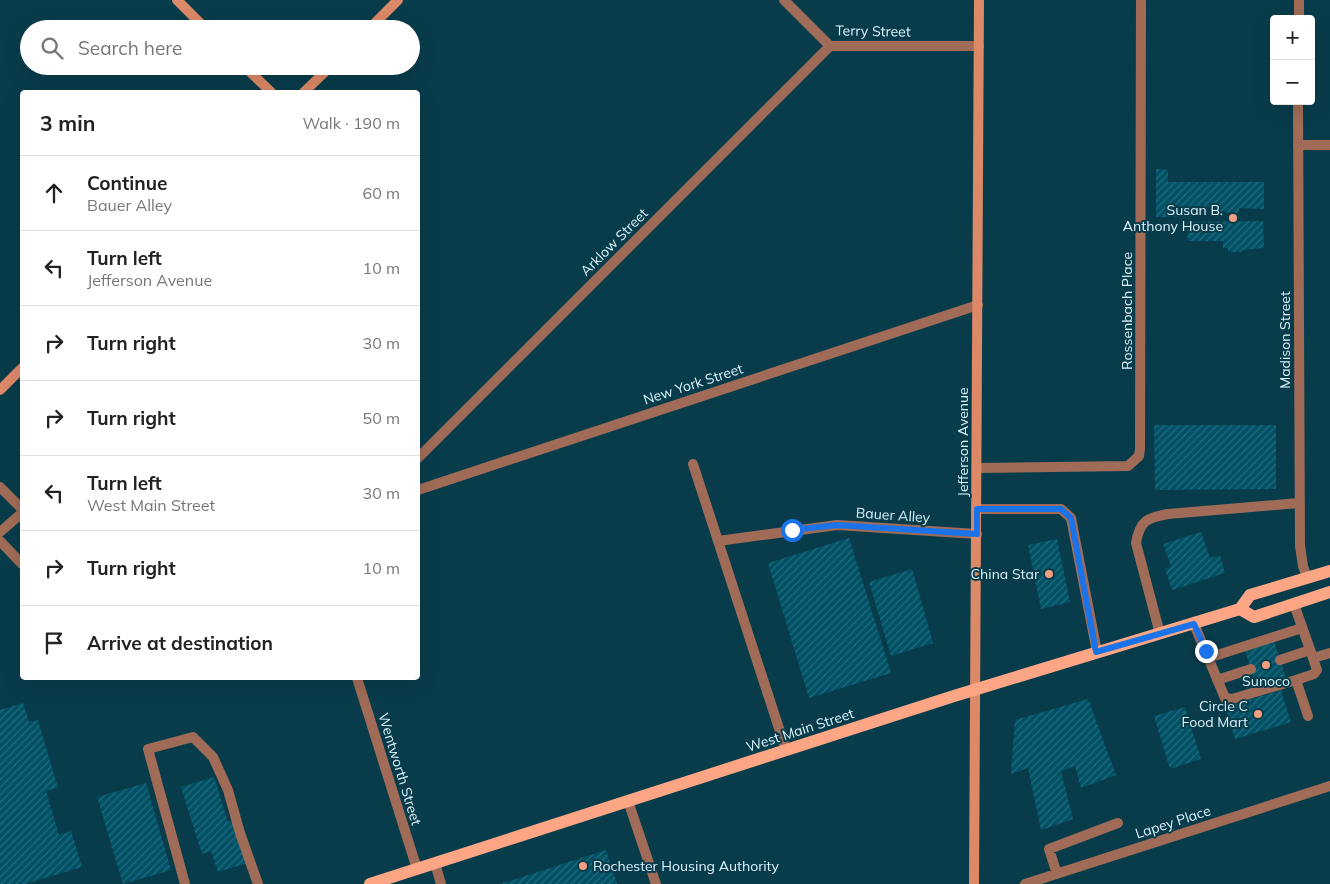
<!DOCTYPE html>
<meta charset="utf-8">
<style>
:root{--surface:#fff;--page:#f2f2f2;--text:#222;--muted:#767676;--line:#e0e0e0}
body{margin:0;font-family:Mulish,sans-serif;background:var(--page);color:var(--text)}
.controls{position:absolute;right:15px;top:15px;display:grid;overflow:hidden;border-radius:5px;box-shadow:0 5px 20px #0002}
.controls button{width:45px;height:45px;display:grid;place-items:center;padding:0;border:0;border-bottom:1px solid var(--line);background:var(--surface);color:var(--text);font:25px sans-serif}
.stop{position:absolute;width:15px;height:15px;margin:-11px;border:4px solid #1a73e8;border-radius:50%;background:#fff}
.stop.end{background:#1a73e8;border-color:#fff;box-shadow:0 1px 5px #0008}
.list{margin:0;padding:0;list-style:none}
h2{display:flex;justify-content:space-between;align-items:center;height:65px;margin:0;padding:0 20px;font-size:21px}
h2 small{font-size:16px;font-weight:400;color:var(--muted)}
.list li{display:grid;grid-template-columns:32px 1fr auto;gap:15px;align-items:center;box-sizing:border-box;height:75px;padding:0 20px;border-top:1px solid var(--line)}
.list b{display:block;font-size:19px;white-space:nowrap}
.list p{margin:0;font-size:16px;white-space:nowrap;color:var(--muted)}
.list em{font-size:16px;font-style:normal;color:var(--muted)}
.icon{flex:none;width:28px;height:28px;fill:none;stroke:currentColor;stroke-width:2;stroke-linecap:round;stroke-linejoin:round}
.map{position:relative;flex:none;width:1330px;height:884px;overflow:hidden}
.search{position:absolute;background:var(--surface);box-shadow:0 5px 20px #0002;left:20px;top:20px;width:400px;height:55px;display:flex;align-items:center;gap:12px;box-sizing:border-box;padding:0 18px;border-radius:28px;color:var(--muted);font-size:19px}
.panel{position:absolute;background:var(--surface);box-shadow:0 5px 20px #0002;left:20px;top:90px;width:400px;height:590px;border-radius:5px}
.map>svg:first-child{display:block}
</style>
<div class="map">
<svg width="1330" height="884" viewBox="0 0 1330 884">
<defs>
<pattern id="building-hatch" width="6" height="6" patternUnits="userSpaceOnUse" patternTransform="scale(1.25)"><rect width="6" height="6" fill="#005165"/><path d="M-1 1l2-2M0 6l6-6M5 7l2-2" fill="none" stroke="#256b7c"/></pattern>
</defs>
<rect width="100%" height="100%" fill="#093c4b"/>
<path fill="url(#building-hatch)" d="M 1156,169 L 1168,170 L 1168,182 L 1264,182 L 1264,209 L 1239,208 L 1238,213 L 1220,212 L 1221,207 L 1190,207 L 1191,217 L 1156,217 Z
M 1263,221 L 1264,248 L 1242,250 L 1242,252 L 1228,252 L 1228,248 L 1223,248 L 1223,241 L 1188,241 L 1187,222 Z
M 1154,425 L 1276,425 L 1276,489 L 1155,490 Z
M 1201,532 L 1210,558 L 1220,555 L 1225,573 L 1172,590 L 1165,569 L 1171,567 L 1163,544 Z
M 849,538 L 891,673 L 809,698 L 768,563 Z
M 1057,539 L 1070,602 L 1041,609 L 1028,545 Z
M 912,569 L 933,643 L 891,656 L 869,582 Z
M 1274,641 L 1286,678 L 1257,688 L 1245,650 Z
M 1281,690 L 1291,722 L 1235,739 L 1226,707 Z
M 1088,699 L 1116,775 L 1081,788 L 1075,766 L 1061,771 L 1073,819 L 1041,830 L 1028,768 L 1011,774 L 1015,720 Z
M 23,703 L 29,722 L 38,720 L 58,788 L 46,791 L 59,835 L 71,831 L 82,867 L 25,884 L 0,884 L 0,710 Z
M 1185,707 L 1201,759 L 1170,769 L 1154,716 Z
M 214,777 L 228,822 L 233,820 L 247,863 L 218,872 L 211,851 L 202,854 L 181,787 Z
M 146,783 L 171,870 L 123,884 L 97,797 Z
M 606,850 L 617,884 L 500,884 Z"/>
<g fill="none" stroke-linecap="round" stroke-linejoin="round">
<path stroke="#a06c57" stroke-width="10" d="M 1298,145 L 1330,145
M 693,464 L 786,750
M 977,468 L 1128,466 L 1139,456 L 1140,449 L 1141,0
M 0,487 L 22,509
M 977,509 L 1061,509 L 1071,518 L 1097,652
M 0,532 L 22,513
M 0,541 L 22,564
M 718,541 L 837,525 L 977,534
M 1294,604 L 1313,658 L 1330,653
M 1194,624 L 1225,698 L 1232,699 L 1296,680 L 1308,716
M 1160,634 L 1136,543 C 1140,520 1147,518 1168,514 L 1299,503
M 1208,658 L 1302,628
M 1280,660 L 1310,650
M 1217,680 L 1251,669
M 1296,680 L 1314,674 L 1317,670 L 1313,658
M 628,801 L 656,884
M 435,863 L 441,884
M 1057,874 L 1049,849 L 1118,823
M 185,884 L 148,749 L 193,737 L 213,757 L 228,790 L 240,833 L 258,884
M 1025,884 L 1330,786"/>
<path stroke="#a06c57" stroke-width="10" d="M 784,0 L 830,46 L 979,46
M 1299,19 L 1299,0
M 1298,101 L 1300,546 L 1303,566 L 1307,578
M 418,458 L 830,46
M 418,490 L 978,305
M 357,678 L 417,869"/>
<path stroke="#dc8968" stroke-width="10" d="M 177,0 L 206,29
M 369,29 L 398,0
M 244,66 L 271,92
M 304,92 L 331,66
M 0,390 L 22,368
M 974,884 L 979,0"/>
<path stroke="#fca685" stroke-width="12" d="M 1240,609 L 1254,617 L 1330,592
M 370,884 L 954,696 L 1240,609 L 1250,595 L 1330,571"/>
</g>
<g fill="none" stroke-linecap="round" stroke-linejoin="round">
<path stroke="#1a73e8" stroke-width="6" d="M 792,530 L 837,525 L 977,534 L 977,509 L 1061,509 L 1071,518 L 1096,652 L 1194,624 L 1206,651"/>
</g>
<g fill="#f2a080" stroke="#093c4b" stroke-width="2">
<circle cx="1233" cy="218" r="5"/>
<circle cx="1049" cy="574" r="5"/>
<circle cx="1266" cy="665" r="5"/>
<circle cx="1258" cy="714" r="5"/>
<circle cx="583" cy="866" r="5"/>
</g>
<g text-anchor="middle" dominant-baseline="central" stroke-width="4" stroke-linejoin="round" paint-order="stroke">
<g font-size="14" fill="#dcf4fd" stroke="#093c4b">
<text transform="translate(873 31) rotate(1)">Terry Street</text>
<text transform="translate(614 242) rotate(-45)">Arklow Street</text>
<text transform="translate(1127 311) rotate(-90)">Rossenbach Place</text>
<text transform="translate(1285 340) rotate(-90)">Madison Street</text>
<text transform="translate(693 384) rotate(-18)">New York Street</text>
<text transform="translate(963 442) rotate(-90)">Jefferson Avenue</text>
<text transform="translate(893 515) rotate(4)">Bauer Alley</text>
<text transform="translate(800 730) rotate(-18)">West Main Street</text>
<text transform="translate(400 769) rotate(73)">Wentworth Street</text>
<text transform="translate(1173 822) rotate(-18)">Lapey Place</text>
</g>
<g font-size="14" fill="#dcf4fd" stroke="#093c4b" text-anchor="end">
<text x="1223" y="210">Susan B.<tspan x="1223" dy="16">Anthony House</tspan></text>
<text x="1039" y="574">China Star</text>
<text x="1266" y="681" text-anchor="middle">Sunoco</text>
<text x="1248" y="706">Circle C<tspan x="1248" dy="16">Food Mart</tspan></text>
<text x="593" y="866" text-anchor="start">Rochester Housing Authority</text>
</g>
</g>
</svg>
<div class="controls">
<button>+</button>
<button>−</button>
</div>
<div class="stop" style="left:792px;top:530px"></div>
<div class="stop end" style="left:1206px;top:651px"></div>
<div class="search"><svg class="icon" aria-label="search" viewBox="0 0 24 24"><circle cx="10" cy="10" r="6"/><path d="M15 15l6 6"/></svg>Search here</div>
<section class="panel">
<h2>3 min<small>Walk · 190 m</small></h2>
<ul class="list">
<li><svg class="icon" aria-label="ahead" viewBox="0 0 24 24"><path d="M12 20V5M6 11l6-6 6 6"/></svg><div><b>Continue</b><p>Bauer Alley</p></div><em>60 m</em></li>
<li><svg class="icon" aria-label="left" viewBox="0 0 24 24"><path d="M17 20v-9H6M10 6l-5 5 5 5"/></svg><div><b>Turn left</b><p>Jefferson Avenue</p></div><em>10 m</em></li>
<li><svg class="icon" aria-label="right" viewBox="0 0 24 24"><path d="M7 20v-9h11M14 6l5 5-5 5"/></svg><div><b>Turn right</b></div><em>30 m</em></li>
<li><svg class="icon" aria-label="right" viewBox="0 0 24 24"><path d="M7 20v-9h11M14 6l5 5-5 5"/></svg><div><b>Turn right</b></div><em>50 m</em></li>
<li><svg class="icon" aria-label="left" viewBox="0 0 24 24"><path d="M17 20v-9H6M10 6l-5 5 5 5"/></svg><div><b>Turn left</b><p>West Main Street</p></div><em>30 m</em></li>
<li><svg class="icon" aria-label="right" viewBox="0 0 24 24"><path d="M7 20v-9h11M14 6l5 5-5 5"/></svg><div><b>Turn right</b></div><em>10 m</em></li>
<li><svg class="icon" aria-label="arrive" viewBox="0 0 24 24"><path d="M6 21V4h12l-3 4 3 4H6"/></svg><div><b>Arrive at destination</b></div></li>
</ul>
</section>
</div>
